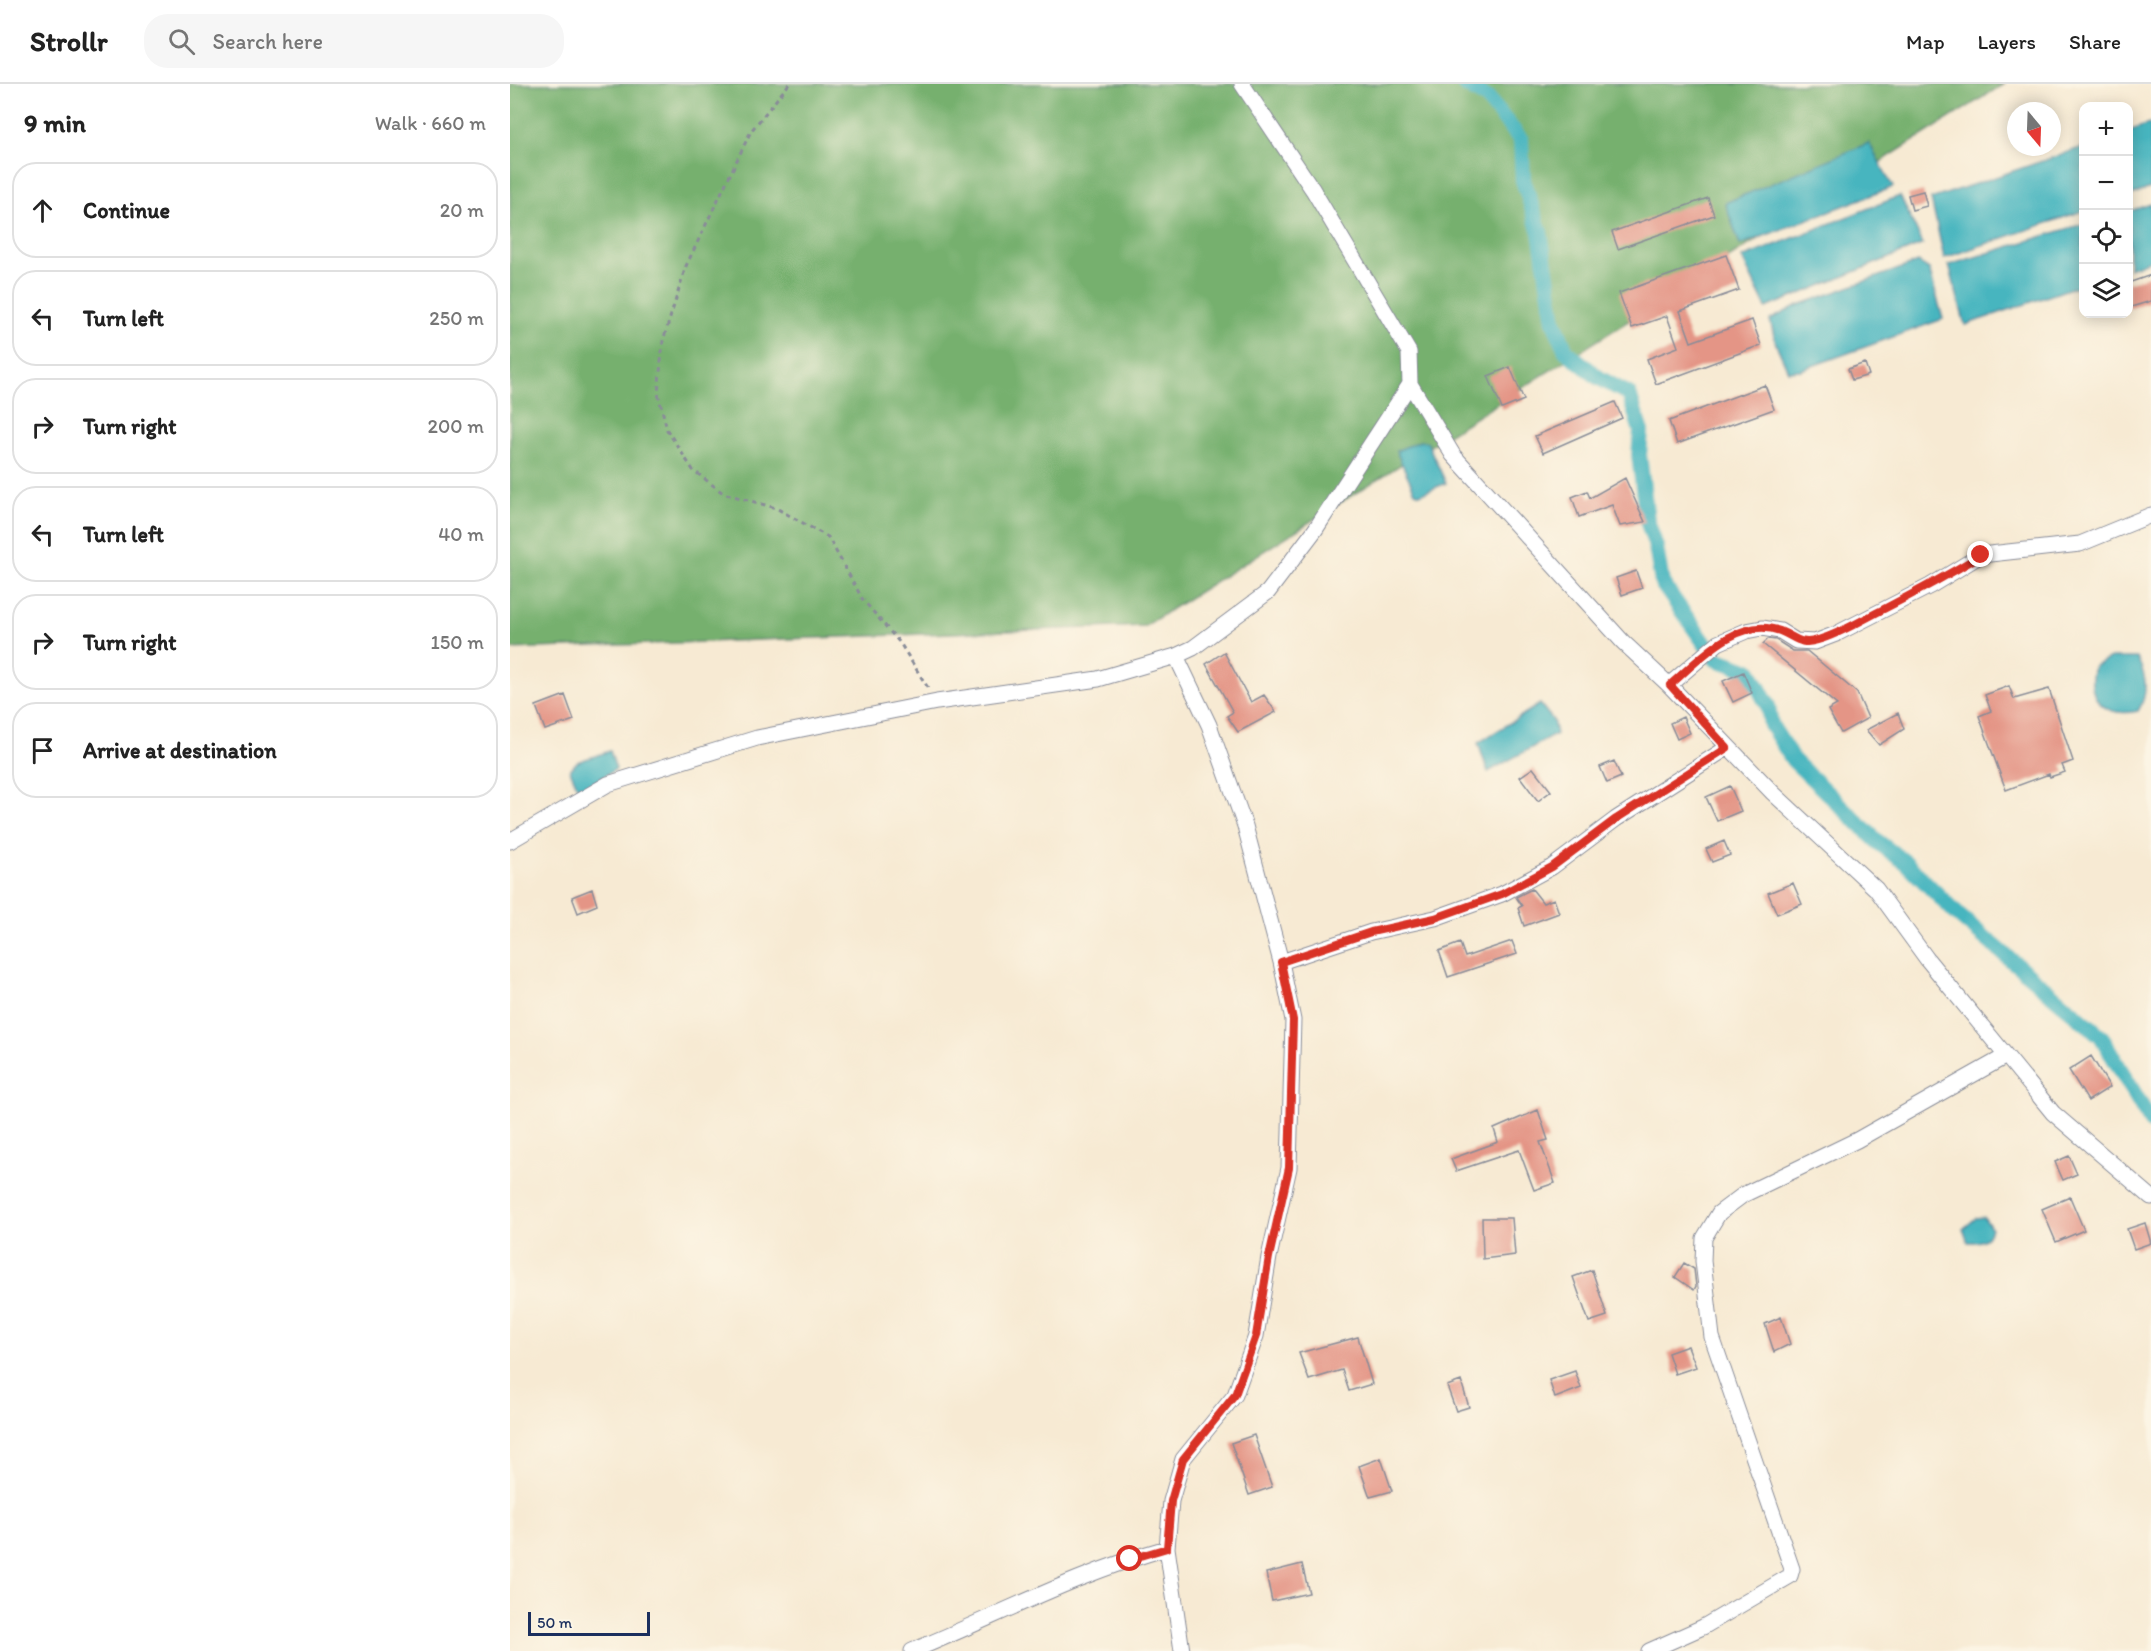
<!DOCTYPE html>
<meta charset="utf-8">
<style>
:root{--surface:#fff;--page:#f6f6f6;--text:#222;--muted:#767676;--line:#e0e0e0}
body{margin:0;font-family:Itim,sans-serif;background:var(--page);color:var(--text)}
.controls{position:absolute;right:18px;top:18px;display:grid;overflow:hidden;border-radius:12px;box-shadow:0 3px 15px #0003}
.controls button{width:54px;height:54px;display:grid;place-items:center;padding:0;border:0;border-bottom:2px solid var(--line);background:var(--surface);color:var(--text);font:30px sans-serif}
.compass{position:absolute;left:1497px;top:18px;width:54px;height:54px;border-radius:50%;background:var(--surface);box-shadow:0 3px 15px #0003;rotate:161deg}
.scale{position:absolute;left:18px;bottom:15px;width:122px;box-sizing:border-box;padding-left:6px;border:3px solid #1b2f5e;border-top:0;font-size:16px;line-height:21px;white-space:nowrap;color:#1b2f5e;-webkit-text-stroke:4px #fcf5e5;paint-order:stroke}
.stop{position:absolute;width:18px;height:18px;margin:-14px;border:4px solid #d93025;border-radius:50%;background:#fff}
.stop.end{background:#d93025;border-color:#fff;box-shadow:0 2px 6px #0008}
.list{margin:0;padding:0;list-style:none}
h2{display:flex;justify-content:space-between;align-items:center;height:78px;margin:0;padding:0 24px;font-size:26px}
h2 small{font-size:20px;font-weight:400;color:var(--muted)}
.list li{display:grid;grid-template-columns:39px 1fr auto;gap:18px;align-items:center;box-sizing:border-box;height:96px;margin:0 12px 12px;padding:0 12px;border:2px solid var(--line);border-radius:24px}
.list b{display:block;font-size:22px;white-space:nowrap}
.list em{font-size:20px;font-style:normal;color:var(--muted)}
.icon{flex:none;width:33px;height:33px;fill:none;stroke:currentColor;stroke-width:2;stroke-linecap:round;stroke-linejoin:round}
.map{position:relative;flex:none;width:1641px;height:1567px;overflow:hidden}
header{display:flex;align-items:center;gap:36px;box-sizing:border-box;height:84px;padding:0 30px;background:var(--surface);border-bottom:2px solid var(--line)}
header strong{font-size:28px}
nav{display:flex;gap:33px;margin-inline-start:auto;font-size:21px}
.search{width:420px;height:54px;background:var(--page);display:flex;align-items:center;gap:15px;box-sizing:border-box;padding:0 21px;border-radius:24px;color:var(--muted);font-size:22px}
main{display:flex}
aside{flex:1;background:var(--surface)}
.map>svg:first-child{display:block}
</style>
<header>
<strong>Strollr</strong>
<div class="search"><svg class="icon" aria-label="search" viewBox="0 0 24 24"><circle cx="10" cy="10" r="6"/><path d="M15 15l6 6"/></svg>Search here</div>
<nav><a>Map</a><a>Layers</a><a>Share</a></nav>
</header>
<main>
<aside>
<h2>9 min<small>Walk · 660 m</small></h2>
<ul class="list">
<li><svg class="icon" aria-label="ahead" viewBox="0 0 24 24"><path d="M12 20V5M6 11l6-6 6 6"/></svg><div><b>Continue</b></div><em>20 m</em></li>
<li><svg class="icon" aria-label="left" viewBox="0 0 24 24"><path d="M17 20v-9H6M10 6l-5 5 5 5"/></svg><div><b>Turn left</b></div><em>250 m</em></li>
<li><svg class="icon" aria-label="right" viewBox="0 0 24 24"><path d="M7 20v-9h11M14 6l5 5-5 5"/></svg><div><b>Turn right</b></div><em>200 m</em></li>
<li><svg class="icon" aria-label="left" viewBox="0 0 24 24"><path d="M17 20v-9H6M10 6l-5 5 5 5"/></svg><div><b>Turn left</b></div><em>40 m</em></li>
<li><svg class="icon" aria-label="right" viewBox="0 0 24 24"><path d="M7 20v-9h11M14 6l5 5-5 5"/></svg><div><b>Turn right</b></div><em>150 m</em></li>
<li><svg class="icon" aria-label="arrive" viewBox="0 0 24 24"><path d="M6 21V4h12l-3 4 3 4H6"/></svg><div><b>Arrive at destination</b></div></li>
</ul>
</aside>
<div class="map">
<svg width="1641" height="1567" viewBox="0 0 1641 1567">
<rect width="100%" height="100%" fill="#fcf5e5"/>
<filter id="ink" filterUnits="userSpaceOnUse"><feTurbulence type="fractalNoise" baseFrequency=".0167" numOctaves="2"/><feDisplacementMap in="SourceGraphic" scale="12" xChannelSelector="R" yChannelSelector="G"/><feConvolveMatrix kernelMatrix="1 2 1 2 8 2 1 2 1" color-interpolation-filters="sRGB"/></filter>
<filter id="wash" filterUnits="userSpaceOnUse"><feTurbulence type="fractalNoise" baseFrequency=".008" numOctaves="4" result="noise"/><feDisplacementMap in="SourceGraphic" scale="24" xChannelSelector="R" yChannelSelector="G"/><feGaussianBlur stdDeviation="1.35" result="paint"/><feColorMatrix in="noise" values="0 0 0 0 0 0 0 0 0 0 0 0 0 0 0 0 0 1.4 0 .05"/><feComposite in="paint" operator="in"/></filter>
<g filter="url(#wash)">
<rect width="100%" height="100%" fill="#f7ead3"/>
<path fill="#76b06e" stroke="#487066" stroke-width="1.5" d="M 0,0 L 1494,0 L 635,542 L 0,565 Z"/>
<path fill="#46b5bf" stroke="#30728e" stroke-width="1.5" d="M 1641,39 L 1641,104 L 1619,112 L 1619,47 Z
M 1359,59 L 1383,103 L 1230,161 L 1215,119 Z
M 1573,63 L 1573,127 L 1434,174 L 1421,115 Z
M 1390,112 L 1413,160 L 1256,224 L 1232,174 Z
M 1641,120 L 1641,176 L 1619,184 L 1619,127 Z
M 1573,140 L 1573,200 L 1455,241 L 1439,181 Z
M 1408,178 L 1419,185 L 1433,235 L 1291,286 L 1278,287 L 1266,260 L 1260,236 L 1286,222 Z
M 910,357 L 917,358 L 936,399 L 910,410 L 905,408 L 886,367 Z
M 1601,574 L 1627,574 C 1637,592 1639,609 1628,627 C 1595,634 1575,615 1584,582 Z
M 1030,620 L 1043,636 L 1046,650 L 978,688 L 968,659 Z
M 100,667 L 106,685 L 75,704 L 68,704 L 60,686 L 67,678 Z
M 1474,1133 L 1481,1144 C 1478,1156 1470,1159 1458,1158 L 1453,1145 L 1466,1134 Z"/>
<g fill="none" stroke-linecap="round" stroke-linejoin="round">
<path stroke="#46b5bf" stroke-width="16" d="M 954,0 L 977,14 L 1011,56 L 1013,96 L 1030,148 L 1044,237 L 1056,267 L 1089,294 L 1119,310 L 1131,347 L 1129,371 L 1137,436 L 1146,463 L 1152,499 L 1206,575 L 1240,587 L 1258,622 L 1261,641 L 1283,676 L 1368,758 L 1396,779 L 1448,831 L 1591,952 L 1641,1038"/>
</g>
<g id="blocks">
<path fill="#e49586" d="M 1413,107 L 1417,122 L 1402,126 L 1398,111 Z
M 1198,114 L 1204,131 L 1108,165 L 1102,148 Z
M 1216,171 L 1229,206 L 1170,227 L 1181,258 L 1242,236 L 1251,261 L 1146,300 L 1137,275 L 1168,263 L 1157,232 L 1122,244 L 1109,209 Z
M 1641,191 L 1641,217 L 1618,224 L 1618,199 Z
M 1355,279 L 1359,291 L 1342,296 L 1338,285 Z
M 1000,283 L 1014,316 L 992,325 L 978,292 Z
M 1255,301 L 1264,325 L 1167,360 L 1159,337 Z
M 1105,318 L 1112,334 L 1033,369 L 1025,352 Z
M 1115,394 L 1135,438 L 1110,442 L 1102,421 L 1069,433 L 1062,413 L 1077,407 L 1080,414 Z
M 1126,487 L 1132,504 L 1112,511 L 1106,494 Z
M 1258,555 L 1266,556 L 1283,567 L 1297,567 L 1347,609 L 1358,634 L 1331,649 L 1318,626 L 1327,621 L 1253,560 Z
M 714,568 L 741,618 L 754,611 L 766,628 L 728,648 L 717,632 L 723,628 L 696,580 Z
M 1233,588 L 1242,609 L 1223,618 L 1213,597 Z
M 1499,602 L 1504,615 L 1539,605 L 1563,677 L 1552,681 L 1555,688 L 1540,693 L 1539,690 L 1496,706 L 1469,632 L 1481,627 L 1475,611 Z
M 55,611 L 64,636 L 35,646 L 26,622 Z
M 1388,629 L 1394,645 L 1369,661 L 1356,646 Z
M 1173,633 L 1180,649 L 1167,655 L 1160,639 Z
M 1104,677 L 1111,693 L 1097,699 L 1090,683 Z
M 1023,684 L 1041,707 L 1028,717 L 1010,693 Z
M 1220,702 L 1231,727 L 1207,737 L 1196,713 Z
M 1214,757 L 1220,771 L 1202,778 L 1196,765 Z
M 1283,799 L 1292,820 L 1267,830 L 1258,809 Z
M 82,805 L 87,821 L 68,829 L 62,813 Z
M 1022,805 L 1033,819 L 1044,815 L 1049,829 L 1014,842 L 1008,824 L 1012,822 L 1006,813 Z
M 1002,857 L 1007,870 L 938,893 L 929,867 L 950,859 L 955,873 Z
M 1581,972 L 1600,1003 L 1578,1017 L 1559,986 Z
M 1028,1026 L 1038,1056 L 1030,1058 L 1045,1099 L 1024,1106 L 1009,1066 L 946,1087 L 941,1075 L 988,1058 L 984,1045 Z
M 1559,1072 L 1567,1090 L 1553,1096 L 1545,1078 Z
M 1560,1113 L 1574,1146 L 1546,1158 L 1532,1125 Z
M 972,1134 L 1002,1134 L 1005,1171 L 973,1175 Z
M 1635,1139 L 1641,1159 L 1624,1165 L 1617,1145 Z
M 1174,1179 L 1184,1185 L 1186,1202 L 1184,1206 L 1165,1193 Z
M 1082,1186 L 1097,1232 L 1079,1238 L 1063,1193 Z
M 1271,1233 L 1280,1260 L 1264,1268 L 1255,1240 Z
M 848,1253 L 862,1300 L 839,1307 L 832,1286 L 799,1296 L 789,1269 Z
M 1178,1262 L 1186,1283 L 1165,1290 L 1158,1269 Z
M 1065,1287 L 1071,1304 L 1045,1314 L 1039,1296 Z
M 951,1297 L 959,1323 L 946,1327 L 937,1302 Z
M 744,1351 L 762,1403 L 739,1411 L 721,1359 Z
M 871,1374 L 882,1407 L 860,1413 L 849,1382 Z
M 792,1480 L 799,1509 L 762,1517 L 756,1489 Z"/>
</g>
</g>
<g filter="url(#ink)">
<use href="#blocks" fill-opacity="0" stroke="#898c98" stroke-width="1.5"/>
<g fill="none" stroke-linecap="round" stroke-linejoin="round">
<defs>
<path id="street" d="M 732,0 L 803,106 L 899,268 L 900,300 L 943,371 L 1113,558 L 1159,601 L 1263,709 L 1366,805 L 1417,875 L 1543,1029 L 1641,1113
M 1159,601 L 1208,559 L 1236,547 L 1252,544 L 1270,547 L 1286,557 L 1305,558 L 1326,550 L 1420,502 L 1471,471 L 1570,460 L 1641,431
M 0,757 L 98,700 L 247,654 L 427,618 L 588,595 L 666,572
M 771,878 L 861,848 L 925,834 L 992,810 L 1042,783 L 1106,735 L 1217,664
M 402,1567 C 487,1532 568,1489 657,1464
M 672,1567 L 657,1464 L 661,1417 L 673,1375 L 725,1311 L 746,1252 L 759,1173 L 779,1084 L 783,936 L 771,878 L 735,742 L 699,641 L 666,572 L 683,564 L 758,508 L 805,446 L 900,300
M 1139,1567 L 1193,1543 L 1280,1492 L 1282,1485 L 1202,1253 L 1193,1177 L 1194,1154 L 1209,1129 L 1233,1111 L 1347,1056 L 1496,972"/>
</defs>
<use href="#street" stroke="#898c98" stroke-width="17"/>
<path stroke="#898c98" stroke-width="3" stroke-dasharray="4.5 4.5" stroke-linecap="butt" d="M 279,0 L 241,47 L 176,182 L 153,257 L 148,309 L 157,346 L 183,386 L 213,409 L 266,424 L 318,453 L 353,516 L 390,559 L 418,604"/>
<use href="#street" stroke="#fff" stroke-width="15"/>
</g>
</g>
<g fill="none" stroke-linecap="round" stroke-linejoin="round" filter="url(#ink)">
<path stroke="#d93025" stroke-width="8" d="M 620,1475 L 657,1464 L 661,1417 L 673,1375 L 725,1311 L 746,1252 L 759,1173 L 779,1084 L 783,936 L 771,878 L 861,848 L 925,834 L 992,810 L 1042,783 L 1106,735 L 1217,664 L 1160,601 C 1188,577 1228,531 1270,547 C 1285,553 1290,562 1308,556 C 1330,550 1350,537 1370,527 C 1405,509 1438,491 1471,471"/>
</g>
</svg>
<div class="controls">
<button>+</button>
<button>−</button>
<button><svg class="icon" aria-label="locate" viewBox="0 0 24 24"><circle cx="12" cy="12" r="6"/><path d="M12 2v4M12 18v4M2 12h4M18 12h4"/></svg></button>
<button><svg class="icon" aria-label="layers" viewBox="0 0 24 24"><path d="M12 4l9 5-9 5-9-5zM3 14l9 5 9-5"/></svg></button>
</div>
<svg class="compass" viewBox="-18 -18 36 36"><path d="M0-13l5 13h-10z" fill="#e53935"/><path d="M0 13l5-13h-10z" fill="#767676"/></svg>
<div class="scale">50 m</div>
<div class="stop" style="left:620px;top:1475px"></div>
<div class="stop end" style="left:1471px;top:471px"></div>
</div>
</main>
